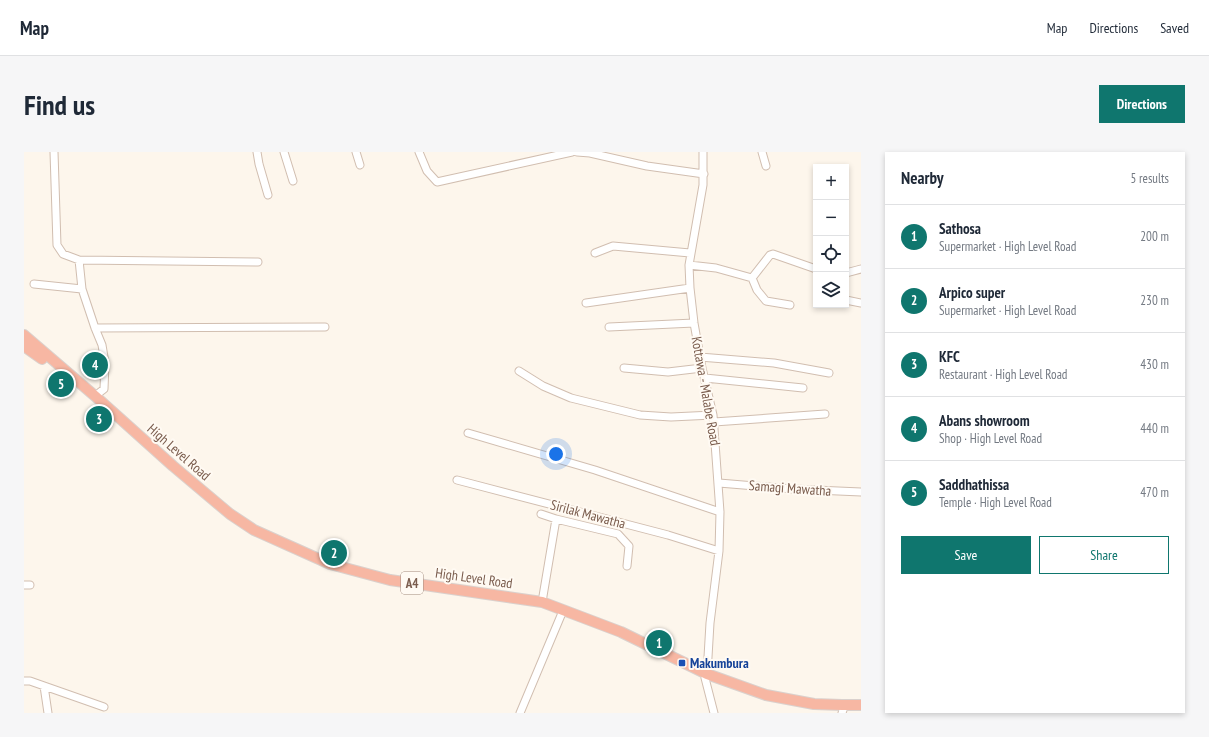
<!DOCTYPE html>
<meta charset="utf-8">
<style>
:root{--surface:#fff;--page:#f6f6f7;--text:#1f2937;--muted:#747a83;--line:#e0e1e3;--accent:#0f766e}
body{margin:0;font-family:"PT Sans Narrow",sans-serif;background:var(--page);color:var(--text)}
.controls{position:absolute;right:12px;top:12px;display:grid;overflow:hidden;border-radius:0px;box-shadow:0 2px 6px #0003}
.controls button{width:36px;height:36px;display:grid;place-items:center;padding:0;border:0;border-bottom:1px solid var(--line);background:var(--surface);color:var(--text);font:20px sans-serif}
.you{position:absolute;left:532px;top:302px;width:14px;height:14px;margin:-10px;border:3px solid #fff;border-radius:50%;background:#1a73e8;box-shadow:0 0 0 6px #1a73e833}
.badge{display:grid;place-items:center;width:26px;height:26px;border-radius:50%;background:var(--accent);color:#fff;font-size:13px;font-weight:700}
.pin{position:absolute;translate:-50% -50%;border:2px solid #fff;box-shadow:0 1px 4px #0006}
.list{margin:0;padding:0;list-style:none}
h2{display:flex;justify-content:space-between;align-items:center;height:52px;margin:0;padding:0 16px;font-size:17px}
h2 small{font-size:13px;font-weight:400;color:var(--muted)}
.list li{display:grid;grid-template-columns:26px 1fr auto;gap:12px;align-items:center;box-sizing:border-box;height:64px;padding:0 16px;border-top:1px solid var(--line)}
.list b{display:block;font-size:15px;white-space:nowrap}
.list p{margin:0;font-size:13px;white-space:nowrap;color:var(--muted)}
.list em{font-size:13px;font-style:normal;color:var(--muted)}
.actions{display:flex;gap:8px;padding:12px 16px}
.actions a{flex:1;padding:9px 0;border:1px solid var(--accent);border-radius:0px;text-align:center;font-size:14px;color:var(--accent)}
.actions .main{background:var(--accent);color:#fff}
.icon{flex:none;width:22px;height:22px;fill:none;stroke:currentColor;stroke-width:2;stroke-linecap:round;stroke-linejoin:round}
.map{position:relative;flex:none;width:837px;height:561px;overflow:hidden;border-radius:0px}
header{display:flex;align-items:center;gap:24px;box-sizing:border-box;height:56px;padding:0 20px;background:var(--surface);border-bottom:1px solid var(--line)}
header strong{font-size:19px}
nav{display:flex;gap:22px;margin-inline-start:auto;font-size:14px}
.intro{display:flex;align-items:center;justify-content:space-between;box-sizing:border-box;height:96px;padding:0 24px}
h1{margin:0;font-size:28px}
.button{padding:10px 18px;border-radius:0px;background:var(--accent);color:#fff;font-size:14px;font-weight:700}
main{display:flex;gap:24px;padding:0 24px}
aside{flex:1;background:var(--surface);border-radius:0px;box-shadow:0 2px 6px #0003}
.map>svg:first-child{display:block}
</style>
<header>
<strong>Map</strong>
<nav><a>Map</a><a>Directions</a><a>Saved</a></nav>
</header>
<div class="intro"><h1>Find us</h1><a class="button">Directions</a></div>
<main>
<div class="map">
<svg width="837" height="561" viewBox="0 0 837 561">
<rect width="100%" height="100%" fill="#fdf6ec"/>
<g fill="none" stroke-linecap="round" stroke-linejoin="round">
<defs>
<path id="minor" d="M 30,0 L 33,93 L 39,102 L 55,108
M 233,0 L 235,12 L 244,43
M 260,0 L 269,29
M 332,0 L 336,13
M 395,0 L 403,19 L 413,30 L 548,0
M 553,0 L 566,1 L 623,14 L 680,22
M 679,0 L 679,33 L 665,113 L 666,136 L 670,171 L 678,216 L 689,263 L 696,360 L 695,399 L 686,471 L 683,522 L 681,526 L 690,561
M 738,0 L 742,14
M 571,101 L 589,94 L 666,101
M 665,113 L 692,116 L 728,126
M 822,121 L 837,117
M 728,126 L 746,103 L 749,102 L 792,117
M 728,126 L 733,138 L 742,149 L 766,153
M 10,132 L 58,137
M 822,148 L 837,151
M 562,151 L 666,136
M 585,175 L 670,171
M 71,176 L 301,175
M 676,205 L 750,211 L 805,221
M 600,216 L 644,220 L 678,216
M 495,219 L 519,234 L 547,246 L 616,263 L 647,265 L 689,263
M 681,226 L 779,236
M 71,244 L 80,237 L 81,211 L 78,193 L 71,176 L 58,137 L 55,108 L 234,110
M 690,270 L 801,262
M 444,281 L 571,318 L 696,360
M 433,328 L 644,383 L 695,399
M 695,331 L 769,337 L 837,340
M 517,362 L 532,367
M 0,433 L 6,433
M 518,450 L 532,367 L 594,382 L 605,394 L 603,414
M 0,529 L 6,529 L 80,555
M 20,534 L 24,561
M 496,561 L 538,461
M 818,561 L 819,558"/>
<path id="highway" d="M 0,183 L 71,244 L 149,314 L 206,362 L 230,378 L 306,412 L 366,428 L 518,450 L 597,480 L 683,522 L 742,543 L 790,552 L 818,553 L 837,553
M 0,194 L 18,207"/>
</defs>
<use href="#minor" stroke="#d1beb0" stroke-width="9"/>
<use href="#highway" stroke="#dad1cd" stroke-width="12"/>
<use href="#minor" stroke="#fff" stroke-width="7"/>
<use href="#highway" stroke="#f7b7a3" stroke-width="10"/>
</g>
<rect fill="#1a4fb4" stroke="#fffaf3" stroke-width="1.5" x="654" y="507" width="8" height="8" rx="2"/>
<g text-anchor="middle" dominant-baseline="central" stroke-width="4" stroke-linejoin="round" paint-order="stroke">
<rect fill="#fffaf3" stroke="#a28b7f" stroke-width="1" x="377" y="420" width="22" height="22" rx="3"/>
<g font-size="13" font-weight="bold" fill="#7a5c4d">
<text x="388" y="431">A4</text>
</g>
<g font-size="14" fill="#7a5c4d" stroke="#fffaf3">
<text transform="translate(682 239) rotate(80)">Kottawa - Malabe Road</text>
<text transform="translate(155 300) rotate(41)">High Level Road</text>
<text transform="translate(766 336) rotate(4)">Samagi Mawatha</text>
<text transform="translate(564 362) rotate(15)">Sirilak Mawatha</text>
<text transform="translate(450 426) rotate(8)">High Level Road</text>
</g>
<g font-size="14" font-weight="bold" fill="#164399" stroke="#fffaf3" text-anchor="start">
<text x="666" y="511">Makumbura</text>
</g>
</g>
</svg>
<div class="controls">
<button>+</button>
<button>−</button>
<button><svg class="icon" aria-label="locate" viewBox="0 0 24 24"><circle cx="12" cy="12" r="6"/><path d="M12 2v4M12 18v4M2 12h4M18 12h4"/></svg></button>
<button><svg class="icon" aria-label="layers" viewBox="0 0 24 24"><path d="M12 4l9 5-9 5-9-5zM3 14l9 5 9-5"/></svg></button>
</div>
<div class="you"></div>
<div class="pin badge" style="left:635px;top:491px">1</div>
<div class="pin badge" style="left:310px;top:401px">2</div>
<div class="pin badge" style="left:75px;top:267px">3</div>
<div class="pin badge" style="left:71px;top:213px">4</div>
<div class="pin badge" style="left:37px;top:232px">5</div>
</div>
<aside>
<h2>Nearby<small>5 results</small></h2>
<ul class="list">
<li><span class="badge">1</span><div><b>Sathosa</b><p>Supermarket · High Level Road</p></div><em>200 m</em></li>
<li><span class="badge">2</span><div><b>Arpico super</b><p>Supermarket · High Level Road</p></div><em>230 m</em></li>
<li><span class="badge">3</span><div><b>KFC</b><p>Restaurant · High Level Road</p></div><em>430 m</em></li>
<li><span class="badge">4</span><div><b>Abans showroom</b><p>Shop · High Level Road</p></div><em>440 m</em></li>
<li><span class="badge">5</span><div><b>Saddhathissa</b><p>Temple · High Level Road</p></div><em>470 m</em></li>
</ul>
<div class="actions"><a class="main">Save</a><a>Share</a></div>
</aside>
</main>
